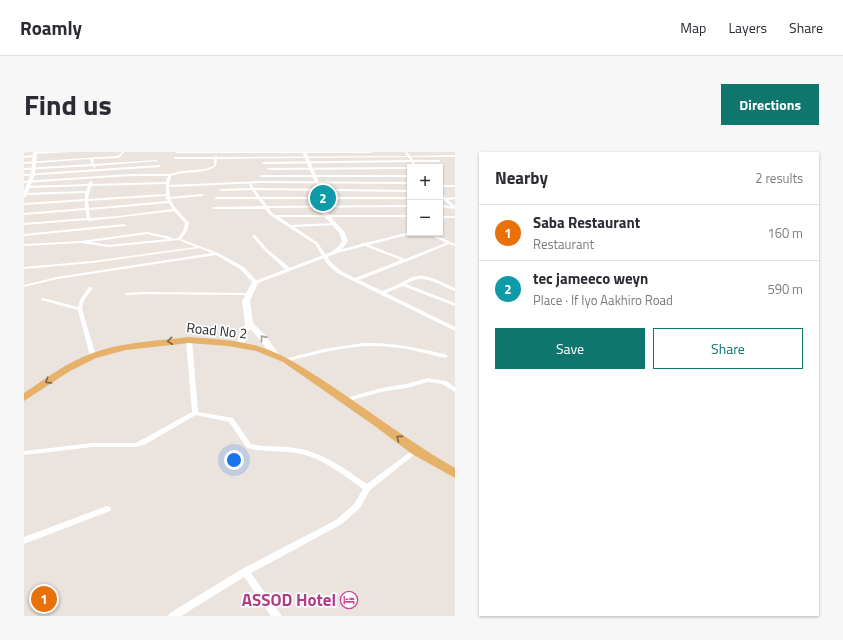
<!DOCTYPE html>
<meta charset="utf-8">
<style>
:root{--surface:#fff;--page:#f7f7f7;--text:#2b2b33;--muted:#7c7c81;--line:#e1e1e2;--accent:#0f766e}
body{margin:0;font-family:"Titillium Web",sans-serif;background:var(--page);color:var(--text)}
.controls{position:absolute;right:12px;top:12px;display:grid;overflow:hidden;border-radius:0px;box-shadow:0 1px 3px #0004}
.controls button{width:36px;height:36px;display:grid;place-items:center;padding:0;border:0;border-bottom:1px solid var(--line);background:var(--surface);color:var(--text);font:20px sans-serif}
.you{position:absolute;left:210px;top:308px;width:14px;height:14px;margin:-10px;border:3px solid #fff;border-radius:50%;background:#1a73e8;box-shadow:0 0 0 6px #1a73e833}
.badge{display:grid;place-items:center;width:26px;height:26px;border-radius:50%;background:var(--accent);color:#fff;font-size:13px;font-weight:700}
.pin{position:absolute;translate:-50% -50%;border:2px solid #fff;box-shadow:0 1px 4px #0006}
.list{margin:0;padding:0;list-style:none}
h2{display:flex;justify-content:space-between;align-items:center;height:52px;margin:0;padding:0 16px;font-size:17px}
h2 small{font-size:13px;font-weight:400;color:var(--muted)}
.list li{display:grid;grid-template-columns:26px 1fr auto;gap:12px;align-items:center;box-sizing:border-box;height:56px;padding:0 16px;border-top:1px solid var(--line)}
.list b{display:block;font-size:15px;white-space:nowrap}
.list p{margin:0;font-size:13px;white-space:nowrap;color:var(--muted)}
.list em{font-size:13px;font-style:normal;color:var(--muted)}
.actions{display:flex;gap:8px;padding:12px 16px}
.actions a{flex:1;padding:9px 0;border:1px solid var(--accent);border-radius:0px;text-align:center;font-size:14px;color:var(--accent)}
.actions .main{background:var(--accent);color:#fff}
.map{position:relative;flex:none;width:431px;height:464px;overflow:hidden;border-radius:0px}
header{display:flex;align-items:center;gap:24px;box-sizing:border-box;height:56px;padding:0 20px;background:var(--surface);border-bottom:1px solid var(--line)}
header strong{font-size:19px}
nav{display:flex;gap:22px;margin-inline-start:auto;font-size:14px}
.intro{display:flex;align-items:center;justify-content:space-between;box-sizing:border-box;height:96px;padding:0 24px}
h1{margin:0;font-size:28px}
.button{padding:10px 18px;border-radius:0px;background:var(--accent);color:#fff;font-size:14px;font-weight:700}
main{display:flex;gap:24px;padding:0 24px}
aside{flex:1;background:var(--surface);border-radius:0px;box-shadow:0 1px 3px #0004}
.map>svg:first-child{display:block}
</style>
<header>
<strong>Roamly</strong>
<nav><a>Map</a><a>Layers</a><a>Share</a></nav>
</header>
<div class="intro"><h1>Find us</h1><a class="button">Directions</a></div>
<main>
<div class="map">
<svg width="431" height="464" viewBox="0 0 431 464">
<rect width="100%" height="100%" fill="#ebe3de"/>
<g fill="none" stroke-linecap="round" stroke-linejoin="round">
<path fill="#fff" fill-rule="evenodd" d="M 0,0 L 3,0 L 2,1 Z
M 11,0 L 48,0 L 10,2 Z
M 98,0 L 100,0 L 95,6 L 69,7 L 70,12 L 133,8 L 134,9 L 71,14 L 71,15 L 70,16 L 68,14 L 0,18 L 0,16 L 68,12 L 66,7 L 0,12 L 0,10 L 94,4 Z
M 151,0 L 348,0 L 347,1 L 152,1 Z
M 381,0 L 383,0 L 386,4 L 431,3 L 431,5 L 387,5 L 389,8 L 415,8 L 416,9 L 415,10 L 390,10 L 393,15 L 391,15 L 387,10 L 239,12 L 238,11 L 239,10 L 386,8 L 384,5 L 193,7 L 192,14 C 180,23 162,18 147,24 L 145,33 L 236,29 L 386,30 L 386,32 L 236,31 L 145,35 L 146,45 L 178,42 L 180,43 L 178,44 L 146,47 L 150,54 L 165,71 L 163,79 L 157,87 L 194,101 L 220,115 L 233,129 L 233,131 L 229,131 L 216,117 L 192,103 L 33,127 L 0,135 L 0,133 L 33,125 L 188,101 L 175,96 L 68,111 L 0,117 L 0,115 L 68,109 L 172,95 L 155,88 L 85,95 L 57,91 L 0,94 L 0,92 L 57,89 L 123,80 L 147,85 L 148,87 L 154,86 L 159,79 L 161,71 L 150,59 L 65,69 L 63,68 L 0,73 L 0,71 L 63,66 L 61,58 L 0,63 L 0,61 L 61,56 L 61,49 L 0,53 L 0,51 L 61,47 L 61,41 L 1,43 L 0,41 L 62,39 L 64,34 L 5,36 L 3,35 L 4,34 L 64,32 L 67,29 L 69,30 L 68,32 L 142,30 L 144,24 L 106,24 L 0,31 L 0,29 L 106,22 L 146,22 L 158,19 L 181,17 L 190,14 L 190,7 L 150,7 L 151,5 L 191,5 L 192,3 L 193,5 L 383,4 ZM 142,32 L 142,42 L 64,47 L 67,34 ZM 142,44 L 142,45 L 141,46 L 144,49 L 65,56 L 64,49 ZM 145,51 L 149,57 L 95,64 L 66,66 L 65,58 ZM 123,82 L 145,87 L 85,93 L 66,90 Z
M 10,3 L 11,5 L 0,6 L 0,4 Z
M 136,13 L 137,15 L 0,24 L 0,22 Z
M 386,15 L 386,17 L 244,18 L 243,17 L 244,16 Z
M 237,23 L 386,23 L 386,25 L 236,25 Z
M 227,32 L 230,36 L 386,38 L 386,40 L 231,38 L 236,45 L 386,45 L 386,47 L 238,47 L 243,54 L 386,53 L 386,55 L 245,56 L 247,60 L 251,63 L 386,63 L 386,65 L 255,65 L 267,73 L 311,71 L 312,72 L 310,73 L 270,75 L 293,90 L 307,110 L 317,119 L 331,126 L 377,108 L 341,94 L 309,102 L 307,101 L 308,100 L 337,92 L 338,91 L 341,91 L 386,80 L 386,81 L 388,81 L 387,82 L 345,93 L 381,107 L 422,91 L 403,81 L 408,81 L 431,92 L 431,94 L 425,92 L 384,109 L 383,110 L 381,110 L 335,128 L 358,139 C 364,137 370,134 375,132 C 383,128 389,123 399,124 C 410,125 421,132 431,136 L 431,139 C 413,133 401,120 382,132 L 431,151 L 431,154 L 379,134 L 362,141 L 431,175 L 431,179 L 313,121 L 303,112 L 291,92 L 249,65 L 245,62 L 241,57 L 190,57 L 188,56 L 190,55 L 240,54 L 234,47 L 192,47 L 190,46 L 192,45 L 233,45 L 228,38 L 197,39 L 195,38 L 197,37 L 227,36 L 225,33 Z
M 416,33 L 431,33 L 431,35 L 416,35 Z
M 416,41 L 422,46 L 431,45 L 431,47 L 424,48 L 431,54 L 431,57 L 416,55 L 416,53 L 427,54 L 420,48 L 419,48 L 416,44 Z
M 416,64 L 431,64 L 431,66 L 416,66 Z
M 100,72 L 102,73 L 101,74 L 0,84 L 0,82 Z
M 229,83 L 231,83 L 243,97 L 266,116 L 266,118 L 262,118 L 241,99 L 229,85 Z
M 65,135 L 67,135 L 69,136 L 60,148 L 58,157 L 72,204 L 69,206 L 66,204 L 54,158 L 17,148 L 17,147 L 19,146 L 54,155 L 56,148 Z
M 120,140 L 224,141 L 226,142 L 224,143 L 120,142 L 102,143 L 100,142 L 102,141 Z
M 165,186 L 168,188 L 174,260 L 209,266 L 227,292 C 242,296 256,293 271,296 C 299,300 321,317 343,332 L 390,297 L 394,297 L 395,299 L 346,338 L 336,356 L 318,372 L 227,421 L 258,464 L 247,464 L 220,425 L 157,464 L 144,464 L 146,461 L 218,417 L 312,368 L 330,352 L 339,337 C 318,322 297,305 272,301 C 255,298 239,300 223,296 L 205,270 L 172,263 L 120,293 L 112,295 L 69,295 L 0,303 L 0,299 L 69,291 L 112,291 L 168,260 L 162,188 Z
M 339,191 C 369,190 393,196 421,202 L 424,204 L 421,206 C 403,202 385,196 366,195 C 331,191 296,201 262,210 L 259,208 L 260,207 L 300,197 Z
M 404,226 L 422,229 L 431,235 L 431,240 L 418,232 L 404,230 L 383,236 L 357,240 L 321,250 L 318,248 L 319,247 L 357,236 L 382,232 Z
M 83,354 L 86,355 L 87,357 L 86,359 L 0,392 L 0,385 Z"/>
<path fill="#fff" fill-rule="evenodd" d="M 9,0 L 13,0 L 11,22 L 2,45 L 0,46 L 0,39 L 7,22 Z
M 278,0 L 282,0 L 298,37 L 305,63 L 321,81 L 324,89 L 319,96 L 311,102 L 234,131 L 226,149 L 229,171 L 243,185 L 255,203 L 251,206 L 248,205 L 237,189 L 226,177 L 223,181 L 220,195 L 214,195 L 213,193 L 215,181 L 221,172 L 218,149 L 228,130 L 307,100 L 315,94 L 318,89 L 316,82 L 299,63 L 294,37 Z"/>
<path fill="#e6b168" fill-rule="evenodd" d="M 165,185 C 189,187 214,188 237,195 C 264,204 286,220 309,235 C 350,262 389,292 431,316 L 431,326 L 388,302 L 348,272 L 259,210 L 232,199 L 204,194 L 165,191 L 102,198 L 72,206 L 46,219 L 0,249 L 0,241 C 21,227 42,211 66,202 C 97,190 132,189 165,185 Z"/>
</g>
<defs><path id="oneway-chevron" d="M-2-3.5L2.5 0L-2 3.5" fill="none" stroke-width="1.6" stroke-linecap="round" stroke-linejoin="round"/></defs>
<use stroke="#9f9f9f" href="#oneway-chevron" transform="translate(239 186) rotate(-129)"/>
<g stroke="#7f6746">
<use href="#oneway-chevron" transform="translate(146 189) rotate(174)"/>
<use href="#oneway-chevron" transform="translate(24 229) rotate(147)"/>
<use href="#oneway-chevron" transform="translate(375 286) rotate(-143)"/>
</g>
<defs>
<symbol id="hotel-ring" viewBox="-11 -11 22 22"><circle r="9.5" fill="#fff" stroke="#d1479c" stroke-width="1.5"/><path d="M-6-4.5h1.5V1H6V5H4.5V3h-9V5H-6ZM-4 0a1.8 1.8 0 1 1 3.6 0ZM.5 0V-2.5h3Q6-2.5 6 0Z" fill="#d1479c"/></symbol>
</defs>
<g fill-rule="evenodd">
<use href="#hotel-ring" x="315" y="438" width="20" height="20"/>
</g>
<g text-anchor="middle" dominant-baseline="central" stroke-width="3.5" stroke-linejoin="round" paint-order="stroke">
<g font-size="14" fill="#2a2a2a" stroke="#fff">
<text transform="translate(193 178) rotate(6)">Road No 2</text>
</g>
<g font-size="17" font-weight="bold" fill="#b23c85" stroke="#fff" text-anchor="end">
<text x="312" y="448">ASSOD Hotel</text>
</g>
</g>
</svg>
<div class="controls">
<button>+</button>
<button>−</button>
</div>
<div class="you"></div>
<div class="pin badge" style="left:20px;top:447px;background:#e8710a">1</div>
<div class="pin badge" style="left:299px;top:46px;background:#0f9aa8">2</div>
</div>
<aside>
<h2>Nearby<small>2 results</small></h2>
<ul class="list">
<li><span class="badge" style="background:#e8710a">1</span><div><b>Saba Restaurant</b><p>Restaurant</p></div><em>160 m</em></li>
<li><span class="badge" style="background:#0f9aa8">2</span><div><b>tec jameeco weyn</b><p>Place · If Iyo Aakhiro Road</p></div><em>590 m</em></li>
</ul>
<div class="actions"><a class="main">Save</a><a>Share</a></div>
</aside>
</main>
